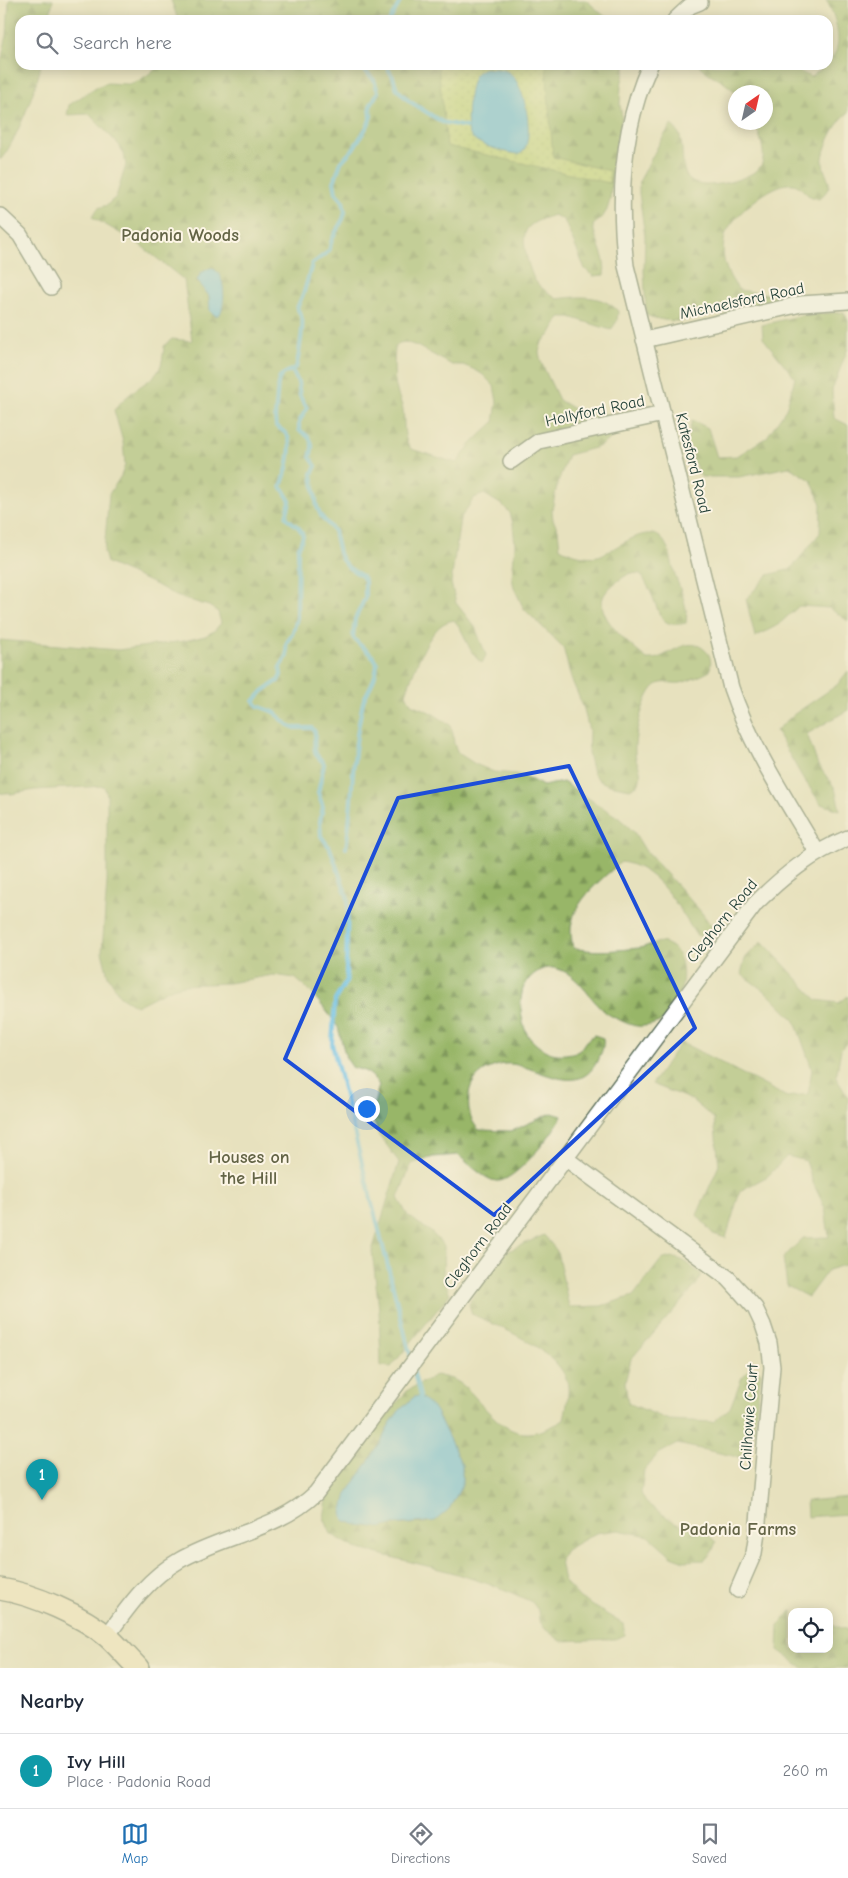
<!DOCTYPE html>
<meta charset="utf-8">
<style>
:root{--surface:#fff;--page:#f2f2f3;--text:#1f2937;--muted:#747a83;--line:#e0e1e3;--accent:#1f6fb2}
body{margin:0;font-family:"Comic Neue",sans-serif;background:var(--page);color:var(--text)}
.controls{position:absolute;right:15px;bottom:15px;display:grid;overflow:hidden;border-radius:10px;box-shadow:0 2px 12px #0003}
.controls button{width:45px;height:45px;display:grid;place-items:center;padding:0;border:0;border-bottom:1px solid var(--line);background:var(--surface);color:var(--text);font:25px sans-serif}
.compass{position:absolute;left:728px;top:85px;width:45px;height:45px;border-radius:50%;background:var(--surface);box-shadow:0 2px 12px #0003;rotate:34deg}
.you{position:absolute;left:366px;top:1108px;width:18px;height:18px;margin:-12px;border:4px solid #fff;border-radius:50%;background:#1a73e8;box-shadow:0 0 0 8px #1a73e833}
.badge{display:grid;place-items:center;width:32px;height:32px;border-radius:50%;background:var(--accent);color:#fff;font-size:16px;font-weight:700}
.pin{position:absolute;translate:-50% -41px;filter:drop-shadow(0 1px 2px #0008)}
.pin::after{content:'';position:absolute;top:26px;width:18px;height:15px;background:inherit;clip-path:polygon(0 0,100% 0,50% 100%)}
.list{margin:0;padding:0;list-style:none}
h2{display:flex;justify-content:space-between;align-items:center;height:65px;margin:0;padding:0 20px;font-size:21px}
h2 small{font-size:16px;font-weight:400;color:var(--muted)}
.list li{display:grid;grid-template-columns:32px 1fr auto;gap:15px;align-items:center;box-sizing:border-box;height:75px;padding:0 20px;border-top:1px solid var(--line)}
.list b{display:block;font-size:19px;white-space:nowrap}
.list p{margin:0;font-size:16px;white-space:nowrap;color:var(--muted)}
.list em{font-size:16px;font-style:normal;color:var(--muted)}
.icon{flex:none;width:28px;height:28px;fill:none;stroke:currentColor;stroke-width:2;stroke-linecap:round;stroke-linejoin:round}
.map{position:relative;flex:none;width:848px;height:1668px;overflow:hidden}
.search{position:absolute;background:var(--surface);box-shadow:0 2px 12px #0003;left:15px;right:15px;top:15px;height:55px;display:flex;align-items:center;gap:12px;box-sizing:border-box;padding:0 18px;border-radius:15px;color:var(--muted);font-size:19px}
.sheet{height:140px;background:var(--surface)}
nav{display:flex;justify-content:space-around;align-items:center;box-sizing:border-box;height:70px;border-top:1px solid var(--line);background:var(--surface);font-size:14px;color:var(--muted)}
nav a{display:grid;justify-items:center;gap:2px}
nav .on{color:var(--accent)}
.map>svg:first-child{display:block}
</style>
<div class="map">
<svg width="848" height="1668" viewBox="0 0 848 1668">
<defs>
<pattern id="forest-firs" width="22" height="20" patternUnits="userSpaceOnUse" patternTransform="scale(1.25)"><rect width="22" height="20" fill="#98b668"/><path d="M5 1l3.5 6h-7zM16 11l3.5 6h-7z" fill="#7b9556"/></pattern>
<pattern id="park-dots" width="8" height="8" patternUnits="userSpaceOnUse" patternTransform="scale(1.25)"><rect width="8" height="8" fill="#c0d477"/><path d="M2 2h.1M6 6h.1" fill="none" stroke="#a5b768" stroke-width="1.8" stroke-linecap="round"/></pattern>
</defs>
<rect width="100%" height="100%" fill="#fcf5e5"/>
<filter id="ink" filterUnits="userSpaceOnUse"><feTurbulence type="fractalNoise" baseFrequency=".02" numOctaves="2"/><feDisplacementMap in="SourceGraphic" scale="10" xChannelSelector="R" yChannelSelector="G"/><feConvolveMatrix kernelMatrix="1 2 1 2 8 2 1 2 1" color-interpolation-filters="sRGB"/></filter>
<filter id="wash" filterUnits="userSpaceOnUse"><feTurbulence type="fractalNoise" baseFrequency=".0096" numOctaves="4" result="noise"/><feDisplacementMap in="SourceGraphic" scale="20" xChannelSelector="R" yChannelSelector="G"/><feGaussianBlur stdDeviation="1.12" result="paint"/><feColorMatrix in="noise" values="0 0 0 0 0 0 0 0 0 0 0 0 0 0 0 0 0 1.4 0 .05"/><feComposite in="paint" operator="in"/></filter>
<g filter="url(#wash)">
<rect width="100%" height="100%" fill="#e7e1be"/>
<path fill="url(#forest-firs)" stroke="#5c7a4e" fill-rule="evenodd" d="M 9,0 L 53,0 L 49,20 L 20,20 L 20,65 L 41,65 C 37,86 15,145 0,160 L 0,66 L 7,35 Z
M 171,0 L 586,0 L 609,20 L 178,20 Z
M 826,0 L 848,0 L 848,113 C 836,121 821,151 823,164 C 826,182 837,183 819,199 C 816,198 811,197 808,195 C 803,191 800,185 793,184 C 774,180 729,218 725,236 C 720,258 726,273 739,290 L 782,296 C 760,314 726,310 700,316 C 692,318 684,322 677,321 C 666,321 656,319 646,315 L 644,271 L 645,237 L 639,193 L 639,182 L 660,142 L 671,125 C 674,127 677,130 679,134 C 685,147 679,173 691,181 C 704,191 750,180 760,167 C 768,157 759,134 755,123 L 766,122 L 766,92 L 736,93 C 727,82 703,72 699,65 L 786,65 L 811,77 L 826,65 L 828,65 C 830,60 834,56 836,51 C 841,36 834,12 826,0 Z
M 162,65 L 626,65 L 621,85 L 620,105 L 622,116 L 612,177 L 610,200 L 607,210 L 602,218 L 593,225 C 595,243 608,258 604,275 L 593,276 L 585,269 L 564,220 L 554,215 C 545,218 533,221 527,229 C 520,240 529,268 534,279 C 539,287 550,294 557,299 C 579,296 602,294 618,311 L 617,321 L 611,330 L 570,317 L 560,317 L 550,335 L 542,342 L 539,352 L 541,362 L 559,400 L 577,411 L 600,411 L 608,417 L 614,426 L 616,435 L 598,447 L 568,455 L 557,485 L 552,510 L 553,520 L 558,529 L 560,548 C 571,554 585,558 598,556 C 614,552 652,516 666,545 C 671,553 672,565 675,575 C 680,590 689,607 686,623 C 661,629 660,615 652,595 C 649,588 645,581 641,574 L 630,573 C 622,578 612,584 606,592 C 589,613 632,647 647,659 C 650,659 655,659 658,658 C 673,652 690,636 705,650 C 712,656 711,663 710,671 C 701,676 691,680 681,683 C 674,684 665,681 658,684 C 644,691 634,736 635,751 C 635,766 644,766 639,784 L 630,789 L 609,785 L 600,781 L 593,773 L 588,753 L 589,731 L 584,709 L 571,678 L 563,647 L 524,609 L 514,588 L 512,577 L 515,545 L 513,524 L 510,513 L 502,505 L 484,494 L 474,498 L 460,519 L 451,583 L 456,603 L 475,627 L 486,655 L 482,663 C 466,651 467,634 454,620 C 450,621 446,622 443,624 C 426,635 412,675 406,694 L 411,704 L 432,713 L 450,725 L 453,734 L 454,744 L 458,753 L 475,764 L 494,772 L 516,774 L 526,777 L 543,786 L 563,782 L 619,818 L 634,832 L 645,850 L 702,913 L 714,930 L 707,938 L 696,935 C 678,907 658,867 621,862 C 596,884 560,911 574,948 C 594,953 619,950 639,948 C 647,947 657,940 664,943 C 685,950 684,973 681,991 C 681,996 681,1002 678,1006 C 671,1018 657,1025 643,1026 C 636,1027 628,1024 622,1021 C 615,1018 608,1015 602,1009 C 587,995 576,972 554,968 C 540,965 524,980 522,993 C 519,1005 522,1028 529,1037 C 544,1054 558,1058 579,1051 L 586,1041 L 594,1035 L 603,1038 C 604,1049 601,1054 596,1063 C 578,1097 539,1068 512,1064 C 503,1063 494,1066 486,1070 C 477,1075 470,1084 469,1094 C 468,1109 468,1118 479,1130 L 511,1131 L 552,1113 L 562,1116 C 555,1131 514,1184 496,1181 C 485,1180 467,1162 458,1155 L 433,1157 L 411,1164 L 398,1198 L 408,1216 L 431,1232 L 444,1246 L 443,1278 L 450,1294 L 391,1367 L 381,1366 L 379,1309 L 372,1251 L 399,1162 L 380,1136 L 371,1116 L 379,1085 C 372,1074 366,1070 353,1068 L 346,1058 L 338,1027 L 332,1018 L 311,992 L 295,978 L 273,975 L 229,983 L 183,985 L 172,988 L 136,1006 L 120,996 L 108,976 L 102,952 L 107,882 L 107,795 L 104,786 L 35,790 L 11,794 L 0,793 L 0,640 L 118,650 L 184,641 L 205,636 L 214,631 L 221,623 L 218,612 L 209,606 L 176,596 L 157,585 L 107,563 L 104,552 L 109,494 L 121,476 L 125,465 L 123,442 L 114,410 C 120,403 127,396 135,390 C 156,375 162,375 164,346 L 172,339 L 192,341 L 184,280 L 139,244 L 92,217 L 98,208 L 107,205 L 116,197 L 126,165 L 124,154 L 119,145 L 89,114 L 67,115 L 69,105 L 96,87 L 107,83 L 129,84 L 140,80 ZM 197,280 L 223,308 L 216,316 L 210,311 L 209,296 ZM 405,342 L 417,346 L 452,365 L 463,365 L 473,369 L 482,374 L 494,386 L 497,402 L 494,422 L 470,445 L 457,463 L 411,449 C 402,437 405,423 403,410 C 402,403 398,397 397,391 C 393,376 394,362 395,347 L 399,343 Z
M 844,312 L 848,321 L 848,348 L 832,390 L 834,418 L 848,425 L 848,621 L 829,608 L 799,606 L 778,625 L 755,637 L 746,599 L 768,575 L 791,569 L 820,533 L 821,504 L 811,480 L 789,467 L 739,477 L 701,477 L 686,445 L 692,420 L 708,428 L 717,457 L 737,456 L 767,437 L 786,409 L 795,378 L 763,338 L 762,325 L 802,315 Z
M 848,671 L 848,710 L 807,734 L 818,765 L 835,788 L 840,810 L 821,804 L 801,775 L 776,731 L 793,715 L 837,685 Z
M 762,941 L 817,1000 L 839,1003 L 848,996 L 848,1042 L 841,1049 L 836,1078 L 848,1097 L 848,1264 L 828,1270 L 808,1297 L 787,1286 L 783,1258 L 803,1238 L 829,1237 L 825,1208 L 813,1183 L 806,1161 L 787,1156 L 768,1176 L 740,1191 L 726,1238 L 713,1234 L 697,1215 L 719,1165 L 714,1119 L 692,1100 L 652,1084 L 681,1042 L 787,1097 L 808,1094 L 812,1069 L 795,1021 L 767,993 L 741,974 L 745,958 Z
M 544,1235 L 557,1251 L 569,1307 L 601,1306 L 633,1296 L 661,1260 L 671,1257 L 682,1260 L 701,1274 L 697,1284 L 631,1359 L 625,1382 L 628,1403 L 669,1420 L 713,1422 L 730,1408 L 742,1377 L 750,1369 L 761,1372 L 751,1452 L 738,1457 L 677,1444 L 658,1454 L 644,1470 L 641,1493 L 646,1503 L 674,1522 L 707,1534 L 716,1542 L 712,1552 L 705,1560 L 684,1561 L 673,1557 L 649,1536 L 618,1530 L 596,1533 L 566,1550 L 560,1560 L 564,1581 L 580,1598 L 623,1624 L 625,1635 L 615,1639 L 561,1641 L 545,1629 L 539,1620 L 538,1610 L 532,1602 L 501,1588 L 451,1572 L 355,1548 L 331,1534 L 324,1518 L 328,1492 L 388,1413 L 408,1390 L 436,1375 C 443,1377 452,1378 458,1382 C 467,1387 474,1396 481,1404 C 510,1436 525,1442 564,1420 C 566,1407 571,1390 566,1378 C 554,1348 499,1327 472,1314 L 469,1304 L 479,1286 L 506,1252 ZM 414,1397 L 435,1410 L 462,1465 L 462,1485 L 449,1509 L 426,1523 L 391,1525 L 347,1494 L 380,1444 L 389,1425 L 399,1411 Z
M 848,1497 L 848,1514 L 807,1517 L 806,1501 Z
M 791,1611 L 794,1612 L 792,1612 L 792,1649 L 829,1649 L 829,1624 L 848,1630 L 848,1668 L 803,1668 L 778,1650 L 779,1626 Z"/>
<path fill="url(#park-dots)" stroke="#708856" d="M 438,65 L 546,65 L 553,157 L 610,171 L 609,183 L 447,146 Z"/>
<path fill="#66bde3" stroke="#427d8c" d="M 485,68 C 492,69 502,68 508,72 C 525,81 537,144 520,154 C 510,154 475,145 470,135 C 464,126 469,83 475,75 C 478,71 481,70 485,68 Z
M 210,268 C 226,270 226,303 220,314 L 216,316 L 210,311 L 209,296 L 197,280 L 201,273 Z
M 420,1396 L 435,1410 L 462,1465 L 462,1485 L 449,1509 L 435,1521 L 391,1525 L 381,1528 L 357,1525 L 344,1520 L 342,1513 L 347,1494 L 380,1444 L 389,1425 L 399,1411 L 414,1397 Z"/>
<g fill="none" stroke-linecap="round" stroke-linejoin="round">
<path stroke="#66bde3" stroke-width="4" d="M 390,20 L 401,0
M 365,65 L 364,70 L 374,80 L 378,92 L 370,106 L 371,116 L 368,125 L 353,149 L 341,162 L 334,182 L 336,193 L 343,201 L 345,212 L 343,219 L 332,239 L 329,251 L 312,264 L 304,292 L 297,308 C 299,311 301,315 302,319 C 304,323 298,362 296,367 C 288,373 280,372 278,383 L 275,418 L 276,426 C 281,429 286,432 288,437 C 293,448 286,475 281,486 L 290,501 L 286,517 C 292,524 301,526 303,536 L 298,549 L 297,618 L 293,632 L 286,644 L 287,656 L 280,667 L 281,675 L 278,681 L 263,691 L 254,701 L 258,706 L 274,712 L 288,725 L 295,728 L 312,728 L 315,732 C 315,739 313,747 316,754 C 318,758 322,760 324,764 L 318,793 L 323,807 L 320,821 L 321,836 L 330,848 L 348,899 L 346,972 L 347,980 L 335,1000 L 332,1044 L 411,1358
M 388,65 L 388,69 L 393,77 L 397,89 L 409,101 L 442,122 L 466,127
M 292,370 L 298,382 L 300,396 L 307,408 L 299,422 L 299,430 C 311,437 315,443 310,457 L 316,466 L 312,474 L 317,507 L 321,516 L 334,531 L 339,553 L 342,560 L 349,568 L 362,576 L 365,581 L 365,598 L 355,619 L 353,637 C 361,649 371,650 377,663 C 377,677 370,687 364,699 C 362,705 361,712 360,718 C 351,761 353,804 346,848
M 413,1369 L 420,1396"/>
</g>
</g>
<g filter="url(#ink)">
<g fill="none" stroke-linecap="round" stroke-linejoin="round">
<defs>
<path id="minor" d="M 675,20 L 690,6 L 700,2
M 650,65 C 621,129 618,198 626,266 L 731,688 C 751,747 786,799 817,852
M 0,216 L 20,235 L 51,287
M 644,340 L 801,304 L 848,301
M 511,461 L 539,441 L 663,414
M 565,1158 L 728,1278 L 740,1291 L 755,1308 L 763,1325 L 769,1343 L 772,1367 L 757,1533 L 754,1553 L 738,1590
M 107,1636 C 128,1607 148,1578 180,1560 C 224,1535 279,1529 316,1493 L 755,904 C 783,876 811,853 848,838"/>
<path id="secondary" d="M 0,1589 C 33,1594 83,1616 108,1637 C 119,1647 128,1658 138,1668"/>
</defs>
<use href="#minor" stroke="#657664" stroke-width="18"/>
<use href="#secondary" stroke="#657664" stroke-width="24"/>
<use href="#minor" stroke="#fff" stroke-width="15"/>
<use href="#secondary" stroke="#f7e8c3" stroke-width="21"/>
</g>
</g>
<path d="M0 0H848V1668H0ZM 569,766 L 695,1028 L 494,1215 L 285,1059 L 398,798 Z" fill="#e7e1be" fill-opacity=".55" fill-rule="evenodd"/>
<path fill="none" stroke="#1d4ed8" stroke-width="4" stroke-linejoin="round" d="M 569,766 L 695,1028 L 494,1215 L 285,1059 L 398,798 Z"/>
<g text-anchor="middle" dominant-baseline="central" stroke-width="4" stroke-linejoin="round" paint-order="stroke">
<g font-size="16" fill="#1f3d34" stroke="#fcf5e5">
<text transform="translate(742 301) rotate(-12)">Michaelsford Road</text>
<text transform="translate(595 411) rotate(-12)">Hollyford Road</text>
<text transform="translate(693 463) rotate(76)">Katesford Road</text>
<text transform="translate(722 921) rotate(-51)">Cleghorn Road</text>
<text transform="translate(478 1246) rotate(-53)">Cleghorn Road</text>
<text transform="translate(749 1417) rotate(-86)">Chilhowie Court</text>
</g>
<g font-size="18" font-weight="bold" fill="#636446" stroke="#fcf5e5">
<text x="180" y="235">Padonia Woods</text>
<text x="249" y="1157">Houses on<tspan x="249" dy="21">the Hill</tspan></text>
<text x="738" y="1529">Padonia Farms</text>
</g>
</g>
</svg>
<div class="controls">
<button><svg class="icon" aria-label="locate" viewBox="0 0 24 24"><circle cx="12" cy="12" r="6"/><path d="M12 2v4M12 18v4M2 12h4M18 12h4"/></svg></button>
</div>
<svg class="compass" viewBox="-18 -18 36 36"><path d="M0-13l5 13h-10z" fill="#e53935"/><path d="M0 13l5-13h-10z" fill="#747a83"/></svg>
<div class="you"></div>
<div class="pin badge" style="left:42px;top:1500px;background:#0f9aa8">1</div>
<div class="search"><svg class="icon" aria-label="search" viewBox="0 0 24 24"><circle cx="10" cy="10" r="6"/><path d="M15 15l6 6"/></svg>Search here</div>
</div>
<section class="sheet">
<h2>Nearby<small></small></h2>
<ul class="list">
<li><span class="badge" style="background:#0f9aa8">1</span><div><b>Ivy Hill</b><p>Place · Padonia Road</p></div><em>260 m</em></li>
</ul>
</section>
<nav>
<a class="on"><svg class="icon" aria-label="map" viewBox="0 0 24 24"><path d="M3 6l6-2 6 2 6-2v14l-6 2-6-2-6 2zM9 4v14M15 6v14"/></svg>Map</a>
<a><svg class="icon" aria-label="directions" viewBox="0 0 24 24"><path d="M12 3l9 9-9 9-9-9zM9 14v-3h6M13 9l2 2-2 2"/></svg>Directions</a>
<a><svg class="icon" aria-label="saved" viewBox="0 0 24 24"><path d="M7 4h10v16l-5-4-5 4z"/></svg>Saved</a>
</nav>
